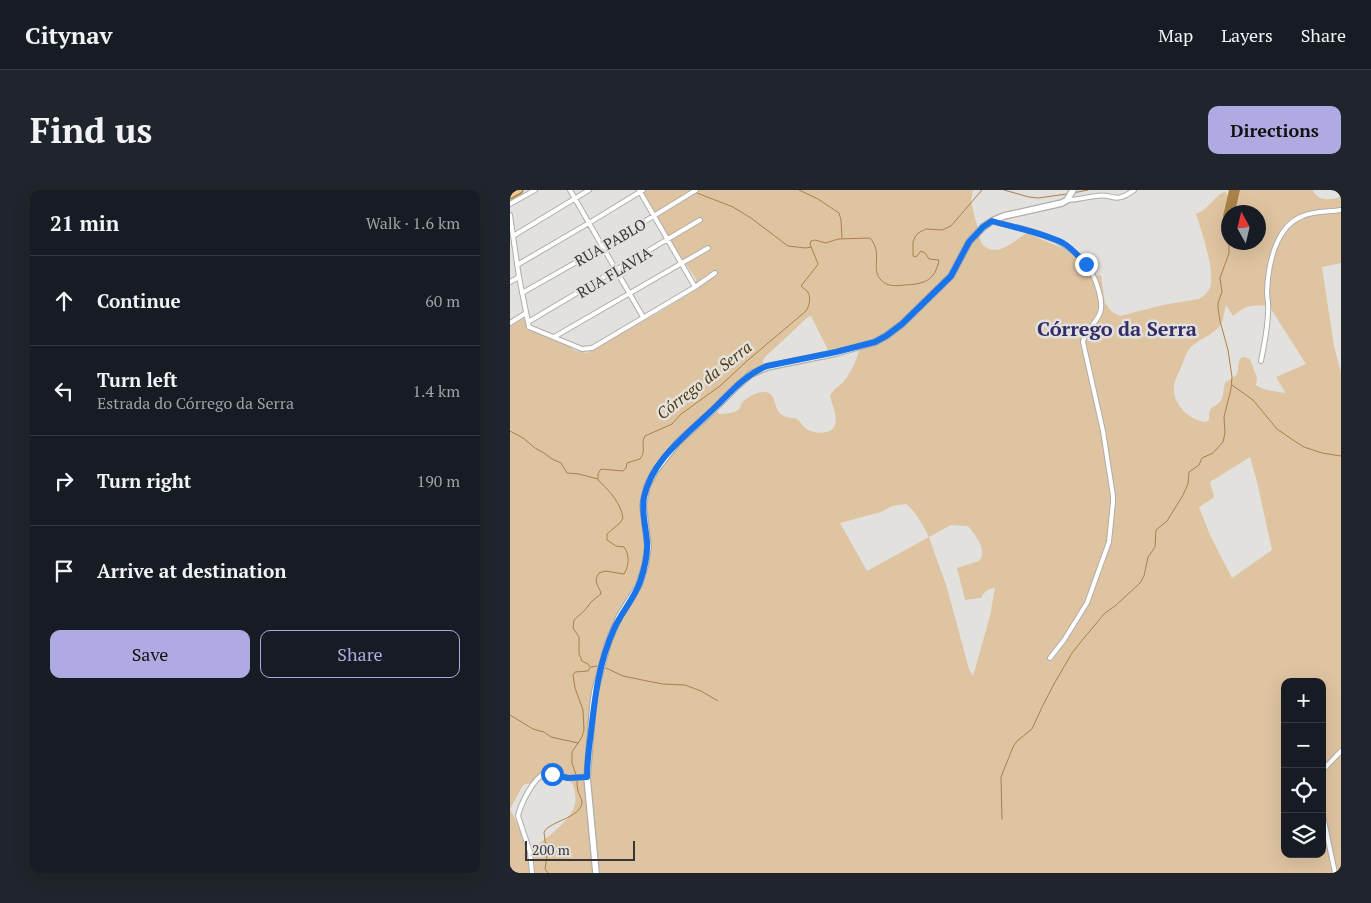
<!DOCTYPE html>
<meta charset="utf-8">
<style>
:root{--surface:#171b24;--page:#20242c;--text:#f1f3f6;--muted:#9ea1a6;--line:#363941;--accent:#afaae1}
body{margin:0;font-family:"PT Serif",serif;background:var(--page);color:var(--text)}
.controls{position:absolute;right:15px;bottom:15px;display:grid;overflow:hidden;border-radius:10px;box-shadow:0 5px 20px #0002}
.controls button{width:45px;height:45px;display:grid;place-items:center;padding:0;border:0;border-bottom:1px solid var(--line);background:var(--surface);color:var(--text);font:25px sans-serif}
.compass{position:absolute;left:711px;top:15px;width:45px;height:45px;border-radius:50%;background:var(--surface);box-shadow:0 5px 20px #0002;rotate:352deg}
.scale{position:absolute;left:15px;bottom:12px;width:110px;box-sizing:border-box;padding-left:5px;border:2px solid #383736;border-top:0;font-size:14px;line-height:18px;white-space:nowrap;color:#383736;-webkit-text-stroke:4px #e3e1de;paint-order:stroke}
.stop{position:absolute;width:15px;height:15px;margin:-11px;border:4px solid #1a73e8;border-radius:50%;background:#fff}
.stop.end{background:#1a73e8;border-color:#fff;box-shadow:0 1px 5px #0008}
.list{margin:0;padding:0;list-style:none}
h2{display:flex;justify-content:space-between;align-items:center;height:65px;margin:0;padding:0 20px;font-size:21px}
h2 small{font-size:16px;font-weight:400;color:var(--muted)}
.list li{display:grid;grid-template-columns:32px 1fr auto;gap:15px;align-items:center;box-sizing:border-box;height:90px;padding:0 20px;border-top:1px solid var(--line)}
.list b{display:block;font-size:19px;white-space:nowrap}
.list p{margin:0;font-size:16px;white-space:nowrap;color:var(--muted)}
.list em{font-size:16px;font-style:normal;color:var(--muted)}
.actions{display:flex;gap:10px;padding:15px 20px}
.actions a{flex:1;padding:11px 0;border:1px solid var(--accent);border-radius:10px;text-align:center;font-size:18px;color:var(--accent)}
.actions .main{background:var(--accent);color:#111}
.icon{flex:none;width:28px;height:28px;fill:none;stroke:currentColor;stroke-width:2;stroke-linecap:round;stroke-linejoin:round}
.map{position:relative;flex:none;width:831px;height:683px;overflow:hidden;border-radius:10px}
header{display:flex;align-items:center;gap:30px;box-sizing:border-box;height:70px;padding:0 25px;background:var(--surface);border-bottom:1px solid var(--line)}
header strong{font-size:24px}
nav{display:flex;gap:28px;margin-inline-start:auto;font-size:18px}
.intro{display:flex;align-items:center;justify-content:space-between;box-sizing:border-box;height:120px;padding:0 30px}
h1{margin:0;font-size:35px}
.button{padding:12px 22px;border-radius:10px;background:var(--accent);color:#111;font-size:18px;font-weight:700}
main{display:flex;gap:30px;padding:0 30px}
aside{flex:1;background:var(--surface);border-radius:10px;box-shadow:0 5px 20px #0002}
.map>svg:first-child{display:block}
</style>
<header>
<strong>Citynav</strong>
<nav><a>Map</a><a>Layers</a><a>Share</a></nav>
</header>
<div class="intro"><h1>Find us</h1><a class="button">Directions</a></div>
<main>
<aside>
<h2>21 min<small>Walk · 1.6 km</small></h2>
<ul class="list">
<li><svg class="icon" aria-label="ahead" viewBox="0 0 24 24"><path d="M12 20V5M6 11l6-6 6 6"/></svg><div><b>Continue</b></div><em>60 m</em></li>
<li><svg class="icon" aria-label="left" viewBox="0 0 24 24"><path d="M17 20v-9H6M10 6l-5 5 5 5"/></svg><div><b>Turn left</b><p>Estrada do Córrego da Serra</p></div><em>1.4 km</em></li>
<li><svg class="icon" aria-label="right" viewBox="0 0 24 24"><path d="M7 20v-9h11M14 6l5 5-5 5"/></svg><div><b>Turn right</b></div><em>190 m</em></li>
<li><svg class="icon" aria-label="arrive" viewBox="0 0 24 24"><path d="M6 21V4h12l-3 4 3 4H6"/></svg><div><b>Arrive at destination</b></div></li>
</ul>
<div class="actions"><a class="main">Save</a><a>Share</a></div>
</aside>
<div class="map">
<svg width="831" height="683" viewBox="0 0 831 683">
<rect width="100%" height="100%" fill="#e3e1de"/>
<path fill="#dfc4a1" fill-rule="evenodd" d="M 131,0 L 463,0 L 461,11 L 471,53 C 486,70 503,51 517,43 L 563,63 L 584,86 L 591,85 L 595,113 L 602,122 L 610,126 L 653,115 L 689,109 C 694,106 700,101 701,94 C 703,74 692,43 686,24 C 700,19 705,4 715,2 L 718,5 L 714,20 L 716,33 L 718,35 L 718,52 L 748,52 L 748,22 L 725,22 L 730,0 L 803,0 C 808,12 820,10 831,7 L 831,73 L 812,77 L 824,156 L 831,183 L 831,683 L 0,683 L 0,136 L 14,128 L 19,139 L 30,140 L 63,157 L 63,160 L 77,163 L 151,121 L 185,100 L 186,89 L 163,55 ZM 716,115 L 723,126 C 736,115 743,115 759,116 L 796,174 L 766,187 L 775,202 L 775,203 C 767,202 752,200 746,195 L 747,188 L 740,169 L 734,167 L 731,168 C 726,175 730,180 726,185 C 723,189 718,190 715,193 C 713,198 714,205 711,210 C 705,220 699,212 699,230 L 696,232 C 679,230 662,214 664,196 C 665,189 668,184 671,178 C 674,170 675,164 681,157 C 689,149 701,146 709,137 C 714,131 714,123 716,115 ZM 301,126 L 320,164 L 348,159 L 349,161 C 346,171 341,183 334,191 C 329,197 324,198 320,206 C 322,216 334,238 316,242 C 311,244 302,242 298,240 C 293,237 291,232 287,229 C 282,227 276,228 272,225 C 263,219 267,203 255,202 C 248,201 235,208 232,213 C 229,217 232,217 228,220 C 224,223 215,224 210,224 L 207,222 L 206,219 L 245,181 L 256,176 L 253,172 L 254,168 L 298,127 ZM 740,267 L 747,292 L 762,360 L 722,388 L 700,345 L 689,317 L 703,308 L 704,306 L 700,292 ZM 396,314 C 406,322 413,335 419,347 L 357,381 L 330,333 L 371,322 L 382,316 ZM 441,335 L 458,336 C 466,346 478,360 469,371 L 447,378 L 455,410 L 471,408 C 475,401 477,399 485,398 L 480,426 L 463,486 L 459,479 L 437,398 L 419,347 ZM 775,492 L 812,492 L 812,664 L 775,664 ZM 36,583 L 58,590 L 63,594 C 65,601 67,611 64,617 C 61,629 33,653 22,657 L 19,657 L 0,619 L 12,597 L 15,594 L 24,593 Z"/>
<path fill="#aa8148" d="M 719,0 L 730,0 L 725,22 L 718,22 L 718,35 L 716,33 L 713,26 Z"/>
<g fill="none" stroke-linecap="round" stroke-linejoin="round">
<path stroke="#aa8148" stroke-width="1" d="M 289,0 L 308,9 L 329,23 L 331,30 L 332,48
M 494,0 L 519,7 L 528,8 L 557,4
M 187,3 L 223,17 L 241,28 L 278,56 L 296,58 L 301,57
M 563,3 L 578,0
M 718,35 L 718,46
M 722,195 L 743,210 L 767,239 L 783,250 L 794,257 L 812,263 L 831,266
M 0,241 L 13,248 L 25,258 L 34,263 L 42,269 L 51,273 L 57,283 L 69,284 L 88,289
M 88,289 L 88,284 L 91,279 L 113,281 L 116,278 L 117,273 L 130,269 C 137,260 130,254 135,246 L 162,234 L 171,224 L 210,196 L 238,170 L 296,121 C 299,117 302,106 297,101 C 295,99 293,98 291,96 L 306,77 L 308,74 L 300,54 L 301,51 L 305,50 L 316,53 L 328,49 L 360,48 C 373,63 361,77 370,89 C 377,97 385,96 395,95 C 414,94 425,91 429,70 L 419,69 L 415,63 L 411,61 L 406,67 L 403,66 L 403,52 L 405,47 L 408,43 L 416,39 L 432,40 L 441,36 L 472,0
M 80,477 L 78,474 L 72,471 L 69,464 L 69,447 L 63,438 L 64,430 L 75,420 L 82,411 L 91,404 C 90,396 82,393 89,383 L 95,381 L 114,384 C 119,376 120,365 114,357 L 106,356 L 97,350 L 97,344 L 110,333 L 113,328 C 111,313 99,300 88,290
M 81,477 L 87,476
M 96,478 L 113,486 L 137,491 L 153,494 L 175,495 L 191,501 L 208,511
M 0,525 L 23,539 L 34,542 L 41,547 L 68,553
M 66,585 L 62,573 L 62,562 L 72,547 L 74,540 L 73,520 L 65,498 L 63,485 L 65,482 L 78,481 L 80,478
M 492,629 L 491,587 L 503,557 L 507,551 L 522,539 L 533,515 L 544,494 L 562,463 L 574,448 L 595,423 L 605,416 L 630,393 L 634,386 L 638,367 L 645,357 L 646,340 L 657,331 L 673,305 L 678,294 L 679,282 L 689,275 L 692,268 L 703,263 L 713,252 L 715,243 L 714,227 L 721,199 L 722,187 L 718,160 L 710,131 L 708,118 L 708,113 L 712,102 L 710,88 L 719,63 L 719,52
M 38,683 L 35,679 L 37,666 L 34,642 C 40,631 70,628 72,613 C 72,608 69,605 68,601 C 67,597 67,593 67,589"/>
<defs>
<path id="street" d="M 60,0 L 133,127
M 129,0 L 185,97
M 557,10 C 570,10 575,7 586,6 C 605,3 603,15 624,0
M 0,14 L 25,0
M 0,25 L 9,87 L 19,137 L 72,159 L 82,158 L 185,97 L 205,83
M 482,31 C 522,42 569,48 586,92 C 589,101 592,109 591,119 C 590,131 575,139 573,152 L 593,241 L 603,306 L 603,312 L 599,352 L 577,413 L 554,450 L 540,468
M 3,46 L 79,0
M 7,75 L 79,33 L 133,0
M 0,92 L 9,87
M 12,103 L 93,57 L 186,0
M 18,132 L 190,30
M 0,133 L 16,123
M 44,147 L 198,58
M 751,171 C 754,155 758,138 758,121 C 759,115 757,108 757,102 C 758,76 765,36 793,26 C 804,21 819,22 831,20
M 812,581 L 831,561
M 812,621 L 825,683
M 22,683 L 20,662 L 8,626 C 11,613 23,589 35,583 L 58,588 L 77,587"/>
<path id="secondary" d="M 86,683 L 77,587 L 83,515 L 85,501 L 98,453 L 109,427 L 129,395 L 135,376 L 138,357 L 133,315 L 137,296 L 145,281 L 168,252 L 200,223 L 226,197 L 241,184 L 257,177 L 326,163 L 365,152 L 376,146 L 392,134 L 441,86 L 459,52 L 473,37 L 482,31 L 494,26 L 552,13 L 557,10 L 563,0"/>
<path id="primary" d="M 0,5 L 9,0"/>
</defs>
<use href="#street" stroke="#afadaa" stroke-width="6"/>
<use href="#secondary" stroke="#afadaa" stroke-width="8"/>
<use href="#primary" stroke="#ac7f3e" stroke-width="9"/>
<use href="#street" stroke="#fff" stroke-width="4"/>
<use href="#secondary" stroke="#fff" stroke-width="5.5"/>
<use href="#primary" stroke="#f2ca8e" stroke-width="6"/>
</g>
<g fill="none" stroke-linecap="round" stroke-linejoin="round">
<path stroke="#1a73e8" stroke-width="6" d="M 42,584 L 58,588 L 77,587 C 77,572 79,557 81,542 C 85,506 89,472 104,439 C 111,423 124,409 130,392 C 134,380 138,366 137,352 C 136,337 131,321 134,307 C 142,271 173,248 198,224 C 217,207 232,186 257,176 L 326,162 L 365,152 L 376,146 L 392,134 L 441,86 L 459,52 L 473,37 L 482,31 C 505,38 531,42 553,53 C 562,58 569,67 576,74"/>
</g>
<g text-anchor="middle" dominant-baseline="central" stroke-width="5" stroke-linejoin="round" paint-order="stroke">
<g font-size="15" fill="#383736" stroke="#e3e1de">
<text transform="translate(100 52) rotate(-30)">RUA PABLO</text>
<text transform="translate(104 82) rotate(-31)">RUA FLAVIA</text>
</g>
<g font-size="16" font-style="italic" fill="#543707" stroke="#e3e1de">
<text transform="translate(194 190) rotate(-38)">Córrego da Serra</text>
</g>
<g font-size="20" font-weight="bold" fill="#322d68" stroke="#e3e1de">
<text x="607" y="138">Córrego da Serra</text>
</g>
</g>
</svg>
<div class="controls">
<button>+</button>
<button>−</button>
<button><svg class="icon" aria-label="locate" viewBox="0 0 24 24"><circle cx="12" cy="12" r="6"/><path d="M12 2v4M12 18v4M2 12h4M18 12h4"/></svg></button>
<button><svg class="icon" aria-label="layers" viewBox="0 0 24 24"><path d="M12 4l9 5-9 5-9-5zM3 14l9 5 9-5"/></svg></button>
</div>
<svg class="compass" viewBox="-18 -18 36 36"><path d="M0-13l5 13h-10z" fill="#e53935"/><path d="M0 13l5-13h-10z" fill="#9ea1a6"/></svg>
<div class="scale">200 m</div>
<div class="stop" style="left:42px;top:584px"></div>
<div class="stop end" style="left:576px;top:74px"></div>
</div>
</main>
